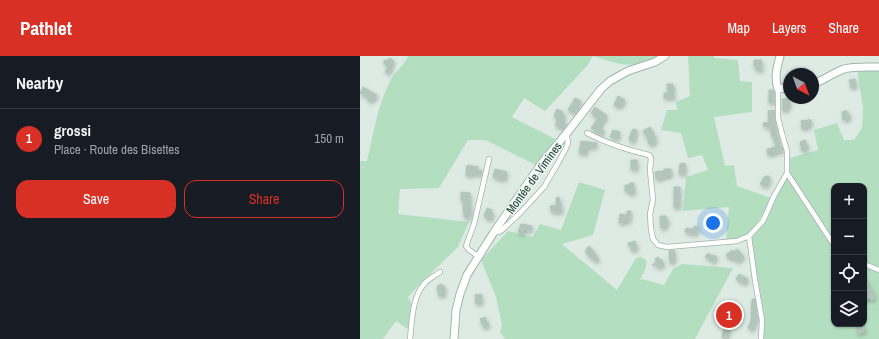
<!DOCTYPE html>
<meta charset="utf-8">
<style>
:root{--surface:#171b24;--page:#242831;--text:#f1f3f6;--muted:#9ea1a6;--line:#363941;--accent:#d93025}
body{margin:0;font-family:"Archivo Narrow",sans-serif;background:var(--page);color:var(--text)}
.controls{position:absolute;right:12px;bottom:12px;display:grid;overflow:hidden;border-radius:8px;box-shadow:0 1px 3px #0004}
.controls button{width:36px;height:36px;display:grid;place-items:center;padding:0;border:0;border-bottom:1px solid var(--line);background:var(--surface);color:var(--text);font:20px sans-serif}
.compass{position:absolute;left:423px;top:12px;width:36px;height:36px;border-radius:50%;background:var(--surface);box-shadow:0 1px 3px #0004;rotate:139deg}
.you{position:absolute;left:353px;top:167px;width:14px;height:14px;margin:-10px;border:3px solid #fff;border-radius:50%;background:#1a73e8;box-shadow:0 0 0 6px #1a73e833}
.badge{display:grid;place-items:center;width:26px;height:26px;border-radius:50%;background:var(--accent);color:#fff;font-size:13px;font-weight:700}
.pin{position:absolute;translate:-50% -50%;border:2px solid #fff;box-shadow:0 1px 4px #0006}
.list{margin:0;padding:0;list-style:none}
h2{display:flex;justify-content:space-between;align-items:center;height:52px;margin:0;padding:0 16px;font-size:17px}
h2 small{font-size:13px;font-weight:400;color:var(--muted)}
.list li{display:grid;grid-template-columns:26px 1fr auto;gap:12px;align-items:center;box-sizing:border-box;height:60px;padding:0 16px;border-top:1px solid var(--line)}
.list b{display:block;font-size:15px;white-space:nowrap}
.list p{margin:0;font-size:13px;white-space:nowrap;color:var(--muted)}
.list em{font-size:13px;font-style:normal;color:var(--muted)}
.actions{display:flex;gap:8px;padding:12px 16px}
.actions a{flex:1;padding:9px 0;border:1px solid var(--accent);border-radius:12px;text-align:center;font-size:14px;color:var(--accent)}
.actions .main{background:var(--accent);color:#fff}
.icon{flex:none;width:22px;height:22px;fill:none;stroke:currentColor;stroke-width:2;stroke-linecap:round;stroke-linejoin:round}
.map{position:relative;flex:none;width:519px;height:283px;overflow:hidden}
header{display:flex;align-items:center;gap:24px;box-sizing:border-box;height:56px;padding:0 20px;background:var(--accent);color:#fff}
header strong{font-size:19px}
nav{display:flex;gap:22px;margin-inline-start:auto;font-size:14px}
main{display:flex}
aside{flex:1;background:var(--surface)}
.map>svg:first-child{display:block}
</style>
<header>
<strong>Pathlet</strong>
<nav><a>Map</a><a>Layers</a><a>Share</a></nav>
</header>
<main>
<aside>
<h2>Nearby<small></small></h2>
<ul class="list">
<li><span class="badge">1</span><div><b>grossi</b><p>Place · Route des Bisettes</p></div><em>150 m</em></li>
</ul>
<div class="actions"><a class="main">Save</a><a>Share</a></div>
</aside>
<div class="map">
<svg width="519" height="283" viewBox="0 0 519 283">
<defs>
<filter id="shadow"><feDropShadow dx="1" dy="2" stdDeviation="2" flood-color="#0004"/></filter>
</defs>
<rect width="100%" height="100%" fill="#deebe5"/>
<path fill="#b4dec0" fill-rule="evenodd" d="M 48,0 L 300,0 C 274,15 258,8 233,0 L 227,10 L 185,55 L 164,42 L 152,61 L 195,83 L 176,109 L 125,84 L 108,84 L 79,132 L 40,133 L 38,158 L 109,166 L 98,191 L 61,227 L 48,241 L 52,249 L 49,274 L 36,265 L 23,283 L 0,283 L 0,105 L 7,105 C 13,78 18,49 30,25 C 35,15 44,10 48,0 Z
M 328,0 L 354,0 L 354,2 L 378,4 L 380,25 L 392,26 L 392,56 L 354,61 L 365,110 L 374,109 L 377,130 L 411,142 C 403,157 396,175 379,182 C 375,184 370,184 366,185 L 369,151 L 323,155 L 326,121 L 348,114 L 342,99 L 328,102 L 321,77 L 301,74 L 307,54 L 317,54 L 316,46 L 330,40 Z
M 497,13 L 519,13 L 519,283 L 404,283 L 404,259 L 391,183 L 404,167 L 430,115 L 430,102 L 458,94 L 454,74 L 477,67 L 484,84 L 494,84 L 502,72 L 503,52 ZM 474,130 L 504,130 L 504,268 L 474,268 Z
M 219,126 L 245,134 L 233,179 L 202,188 L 257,234 L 276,202 L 281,201 L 286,204 C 288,211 283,218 280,224 L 282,223 L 304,229 L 313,213 L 322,208 L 373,212 L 335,283 L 145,283 L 140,276 L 142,269 L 136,241 L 121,204 L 148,175 L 173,181 L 180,168 L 201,174 Z"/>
<path fill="#b3c6be" stroke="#b0c5bc" filter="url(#shadow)" d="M 29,2 L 34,5 L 31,12 L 32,12 L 28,18 L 25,16 L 28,11 L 23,6 L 25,4 L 27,5 Z
M 394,4 L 401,4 L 402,14 L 396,14 L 396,10 L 394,10 Z
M 495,23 L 496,31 L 491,32 L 489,24 Z
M 307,28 L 313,28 L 314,42 L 304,42 L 304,37 L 308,37 Z
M 3,31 L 17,39 L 14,44 L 12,43 L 11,46 L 8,45 L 9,42 L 0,37 Z
M 409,34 L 413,34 L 414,36 L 414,47 L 409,47 Z
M 258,40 L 265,44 L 261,51 L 259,50 L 259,51 L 254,49 Z
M 215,42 L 221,45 L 215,57 L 208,54 Z
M 429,42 L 430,50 L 427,51 L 428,54 L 423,55 L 422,43 Z
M 235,51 L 247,60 L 240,70 L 241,71 L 240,72 L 244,75 L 241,79 L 231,72 L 238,62 L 231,57 Z
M 197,53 L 203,56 L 202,58 L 205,60 L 202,66 L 207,68 L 203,73 L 195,69 L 198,64 L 194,60 Z
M 414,54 L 417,79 L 418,79 L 420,91 L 422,91 L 423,95 L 413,97 L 413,98 L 408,99 L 407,93 L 416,91 L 413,81 L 412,81 L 410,70 L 404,71 L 403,67 L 409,66 L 408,55 Z
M 485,55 L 487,55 L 487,58 L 489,58 L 490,63 L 483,64 L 482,56 Z
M 449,63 L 452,66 L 450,67 L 451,70 L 442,73 L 441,65 L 448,64 Z
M 290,71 L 296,82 L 294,89 L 288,87 L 289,85 L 283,75 Z
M 273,73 L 277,74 L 274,86 L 269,84 L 271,76 L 272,76 Z
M 253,74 L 260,76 L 258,83 L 250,81 Z
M 445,84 L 448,93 L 442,95 L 440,86 Z
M 221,85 L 237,87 L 235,92 L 227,90 L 226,98 L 219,97 Z
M 271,104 L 277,104 L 277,114 L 271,113 Z
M 325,107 L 325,118 L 319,118 L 320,108 Z
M 107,109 L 118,111 L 117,114 L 122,115 L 121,119 L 111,117 L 111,120 L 106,119 Z
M 135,113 L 147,116 L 145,124 L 133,121 Z
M 304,113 L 311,113 L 311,120 L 302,121 L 302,123 L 296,123 L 295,116 L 304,115 Z
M 407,120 L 409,120 L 410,123 L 407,131 L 400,128 L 404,121 Z
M 270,127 L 274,127 L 273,133 L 275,135 L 272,139 L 268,135 L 265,135 L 265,129 L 268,129 Z
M 314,131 L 320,131 L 319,144 L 320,144 L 319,152 L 314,151 Z
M 101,136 L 110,137 L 110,152 L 111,152 L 110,162 L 104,161 L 104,156 L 103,155 L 104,146 L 103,146 L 103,144 L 101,144 Z
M 199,141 L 202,156 L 192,156 L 190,150 L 197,149 L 196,142 Z
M 127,152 L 132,154 L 131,157 L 133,158 L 131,164 L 126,162 L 127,161 L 124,160 Z
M 267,155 L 271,155 L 269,166 L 265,165 L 264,167 L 259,167 L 260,158 L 267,159 Z
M 300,160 L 306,160 L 306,164 L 308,164 L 308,168 L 306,168 L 306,172 L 301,172 Z
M 161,168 L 172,170 L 171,175 L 163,174 L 162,178 L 158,176 Z
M 334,170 L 338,171 L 337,178 L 325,176 L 326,172 L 334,173 Z
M 275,185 L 277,193 L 272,195 L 271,190 L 269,190 L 268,187 Z
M 229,190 L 236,198 L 235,200 L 239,203 L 237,206 L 229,200 L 229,199 L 225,195 Z
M 377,193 L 384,201 L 378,206 L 375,203 L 374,204 L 371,201 L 369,203 L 366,199 L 372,194 L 373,196 Z
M 314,194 L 315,205 L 310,207 L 309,195 Z
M 348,197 L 352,200 L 353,199 L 357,201 L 354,206 L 345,201 Z
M 298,201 L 300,204 L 302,204 L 304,209 L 298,212 L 297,209 L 292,209 L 297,206 L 295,203 Z
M 379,218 L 388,223 L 385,228 L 376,223 Z
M 504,221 L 515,242 L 511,244 L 509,242 L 504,245 Z
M 80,228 L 84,230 L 85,239 L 79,240 L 77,231 Z
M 121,238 L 122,247 L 116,248 L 115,239 Z
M 392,243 L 395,243 L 397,260 L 397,265 L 396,265 L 393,274 L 388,272 L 391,264 Z
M 125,261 L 129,270 L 124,272 L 120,263 Z
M 496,268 L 502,268 L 505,275 L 498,278 L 497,275 L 499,274 Z
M 364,272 L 370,274 L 366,283 L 362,281 Z"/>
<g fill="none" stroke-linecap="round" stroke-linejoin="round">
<defs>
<path id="street" d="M 227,77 C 246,87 267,94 289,99 L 291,102 L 290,114 L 293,144 L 290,158 L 291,173 L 293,183 L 298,189 L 307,191 L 377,185 L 389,180 L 403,165 L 414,140 L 427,117 L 427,95 L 422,78 L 418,62 L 418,33
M 427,117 L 474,189
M 134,176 L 139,176 L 142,174 L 161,156 L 184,131 L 198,107 L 207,90 L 208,85 L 206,78
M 389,180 L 395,224 L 402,264 L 401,283
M 118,200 L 109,194 L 106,190 L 114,168 L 129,103
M 504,208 L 519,214
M 50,283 C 52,265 52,242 64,228 C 68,223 75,220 80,216"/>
<path id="secondary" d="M 420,0 C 417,12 414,21 418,33 L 429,31
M 453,28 C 464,24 473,17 484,13 C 495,10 508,11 519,11
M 94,283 L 96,254 L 100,238 L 107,219 L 134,176 L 181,108 L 206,78 L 241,33 L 250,25 L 268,15 L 295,6 L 305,0"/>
</defs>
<use href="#street" stroke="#a1b3ac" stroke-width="6"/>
<use href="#secondary" stroke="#9cb7ad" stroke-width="9"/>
<use href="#street" stroke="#fff" stroke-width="4.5"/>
<use href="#secondary" stroke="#fff" stroke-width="7"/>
</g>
<g text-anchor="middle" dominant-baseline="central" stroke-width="3" stroke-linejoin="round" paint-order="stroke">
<g font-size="12" fill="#1e3b33" stroke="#eef7f3">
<text transform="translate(174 122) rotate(-54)">Montée de Vimines</text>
</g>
</g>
</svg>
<div class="controls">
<button>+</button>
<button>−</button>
<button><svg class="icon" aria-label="locate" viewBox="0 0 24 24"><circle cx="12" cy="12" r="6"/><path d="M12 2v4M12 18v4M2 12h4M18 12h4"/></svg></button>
<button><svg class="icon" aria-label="layers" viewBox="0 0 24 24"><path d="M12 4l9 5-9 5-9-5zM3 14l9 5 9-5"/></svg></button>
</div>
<svg class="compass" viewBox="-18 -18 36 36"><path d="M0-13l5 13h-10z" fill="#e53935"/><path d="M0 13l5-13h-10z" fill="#9ea1a6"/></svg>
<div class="you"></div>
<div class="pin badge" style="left:369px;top:259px">1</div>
</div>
</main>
